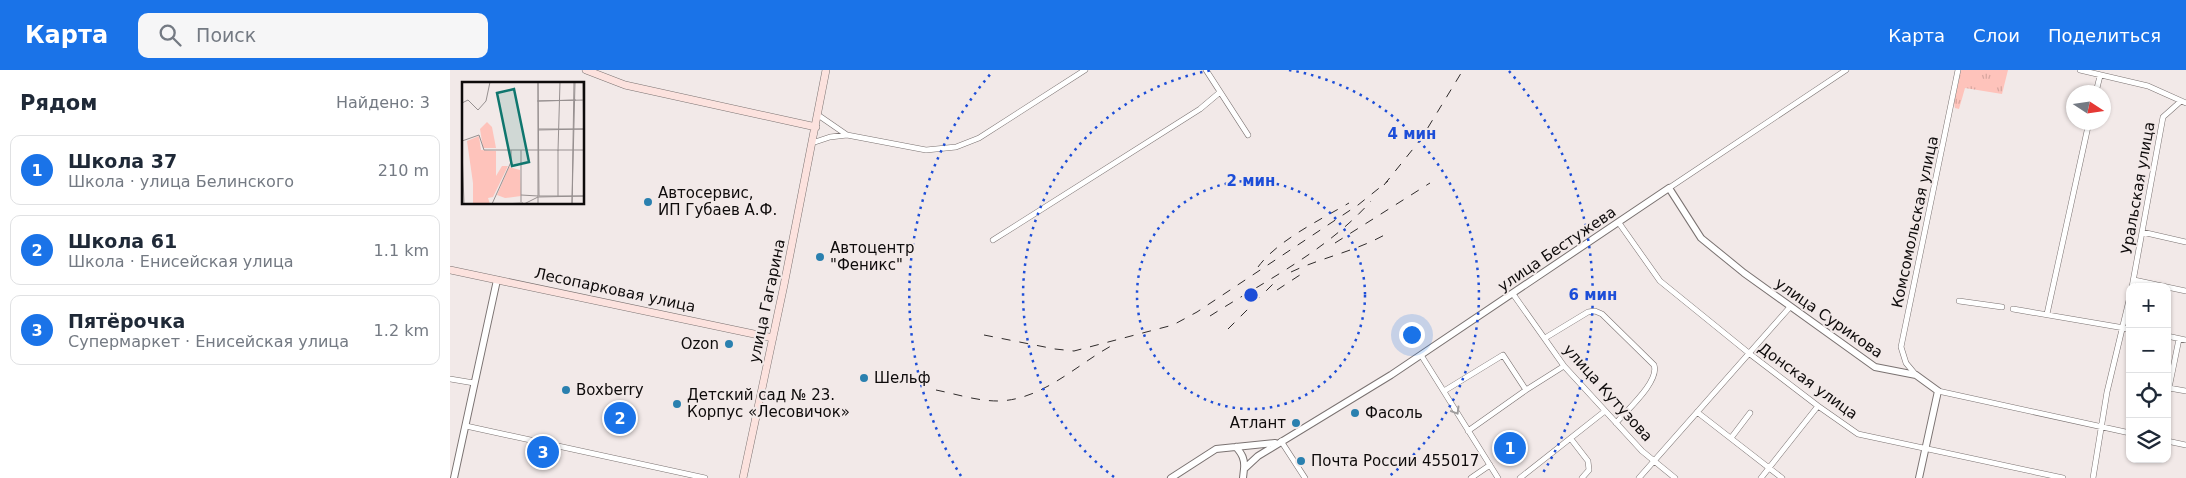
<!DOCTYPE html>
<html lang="ru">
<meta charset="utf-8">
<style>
:root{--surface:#fff;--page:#f6f6f7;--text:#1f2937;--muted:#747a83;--line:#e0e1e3;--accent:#1a73e8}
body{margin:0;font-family:"DejaVu Sans",sans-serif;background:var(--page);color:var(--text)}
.controls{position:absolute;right:15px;bottom:15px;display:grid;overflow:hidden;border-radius:10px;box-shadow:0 1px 4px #0004}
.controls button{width:45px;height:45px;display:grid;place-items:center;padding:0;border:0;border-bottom:1px solid var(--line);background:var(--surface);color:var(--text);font:25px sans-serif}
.compass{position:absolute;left:1616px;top:15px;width:45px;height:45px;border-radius:50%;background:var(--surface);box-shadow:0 1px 4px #0004;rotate:102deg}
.you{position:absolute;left:961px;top:264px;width:18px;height:18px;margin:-12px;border:4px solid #fff;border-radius:50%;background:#1a73e8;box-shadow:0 0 0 8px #1a73e833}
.badge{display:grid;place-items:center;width:32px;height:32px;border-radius:50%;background:var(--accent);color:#fff;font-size:16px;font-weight:700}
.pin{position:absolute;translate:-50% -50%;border:2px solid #fff;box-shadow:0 1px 5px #0006}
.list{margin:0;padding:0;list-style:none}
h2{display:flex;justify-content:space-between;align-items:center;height:65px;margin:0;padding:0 20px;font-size:21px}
h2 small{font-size:16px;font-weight:400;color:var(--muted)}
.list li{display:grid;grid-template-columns:32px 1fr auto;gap:15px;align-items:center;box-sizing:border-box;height:70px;margin:0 10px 10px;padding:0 10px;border:1px solid var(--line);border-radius:10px}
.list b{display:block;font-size:19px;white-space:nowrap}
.list p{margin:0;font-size:16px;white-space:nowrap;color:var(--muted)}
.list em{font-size:16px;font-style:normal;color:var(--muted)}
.icon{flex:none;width:28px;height:28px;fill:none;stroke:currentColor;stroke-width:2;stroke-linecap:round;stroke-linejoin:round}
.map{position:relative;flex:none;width:1736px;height:408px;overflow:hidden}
header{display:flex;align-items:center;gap:30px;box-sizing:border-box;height:70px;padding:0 25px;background:var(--accent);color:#fff}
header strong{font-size:24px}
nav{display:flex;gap:28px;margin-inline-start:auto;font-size:18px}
.search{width:350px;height:45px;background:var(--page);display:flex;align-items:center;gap:12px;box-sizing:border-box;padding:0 18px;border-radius:10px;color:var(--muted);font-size:19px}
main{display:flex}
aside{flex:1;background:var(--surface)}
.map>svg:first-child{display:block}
</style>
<header>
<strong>Карта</strong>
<div class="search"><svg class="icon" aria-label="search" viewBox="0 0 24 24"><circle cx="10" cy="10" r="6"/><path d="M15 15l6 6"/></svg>Поиск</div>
<nav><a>Карта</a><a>Слои</a><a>Поделиться</a></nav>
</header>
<main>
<aside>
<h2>Рядом<small>Найдено: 3</small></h2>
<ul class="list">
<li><span class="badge">1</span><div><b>Школа 37</b><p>Школа · улица Белинского</p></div><em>210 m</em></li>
<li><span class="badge">2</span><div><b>Школа 61</b><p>Школа · Енисейская улица</p></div><em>1.1 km</em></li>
<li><span class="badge">3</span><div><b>Пятёрочка</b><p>Супермаркет · Енисейская улица</p></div><em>1.2 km</em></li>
</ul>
</aside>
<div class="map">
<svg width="1736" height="408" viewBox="0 0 1736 408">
<defs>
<pattern id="grass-tufts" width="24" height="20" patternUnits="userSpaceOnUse" patternTransform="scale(1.25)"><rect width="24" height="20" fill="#fec3bb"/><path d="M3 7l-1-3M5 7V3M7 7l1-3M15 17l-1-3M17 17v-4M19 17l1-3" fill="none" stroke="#d8a69f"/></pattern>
</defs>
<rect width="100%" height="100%" fill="#f2e9e8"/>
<path fill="url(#grass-tufts)" d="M 1511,0 L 1558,0 L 1552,24 L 1515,18 L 1509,39 L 1505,38 L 1504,33 Z"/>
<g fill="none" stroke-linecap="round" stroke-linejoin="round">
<defs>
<path id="minor" d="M 756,0 L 798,65
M 1630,0 L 1698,16 L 1736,33
M 1646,22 L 1650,6
M 368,45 L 397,65 L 476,80 L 506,77 L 529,68 L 635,0
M 362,73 L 380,67 L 397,65
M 1219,118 L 1396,0
M 1169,153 L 1210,211 L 1300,284 L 1368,336 L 1408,364 L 1613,408
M 1692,162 L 1736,172
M 543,170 L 750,39 L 769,23
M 1684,210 L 1736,221
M 1682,217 L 1713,47 L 1731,31
M 1063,224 L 1114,296 L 1192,381 L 1225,408
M 1509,231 L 1552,237
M 1563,239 L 1680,259
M 1597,244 L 1639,52
M 1717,266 L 1736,270
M 1095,268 L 1138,242 L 1145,241 L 1152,244 L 1204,295 C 1210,311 1177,340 1166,353
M 1729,269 L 1719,318 L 1736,321
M 971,285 L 1048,408
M 1466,305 L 1456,293 L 1451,277 L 1508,0
M 0,309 L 24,313
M 994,321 L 1053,285 L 1076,320 L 1114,296
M 1488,321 L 1680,363
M 1247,342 L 1332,408
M 16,356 L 255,408
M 1018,361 L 1076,320
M 1281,368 L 1300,343
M 1121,369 L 1138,391 L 1139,400 L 1132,408
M 831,371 L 855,408
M 1717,371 L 1736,375
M 1021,408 L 1040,395
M 1070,408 L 1155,341
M 1189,408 L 1340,237
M 1311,408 L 1368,336
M 1643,408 L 1657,322 L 1680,226"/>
<path id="tertiary" d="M 786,377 C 792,384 795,389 794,399
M 4,408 L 47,210
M 721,408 L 766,379 L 825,373
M 793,408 L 794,399 L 808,386 L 941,305 L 1219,118 L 1251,168 L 1294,203 L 1425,297 L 1466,305 L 1488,321 L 1469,408"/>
<path id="secondary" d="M 136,0 L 175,15 L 366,57
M 0,200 L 323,268
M 293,408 L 334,215 L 376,0"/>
</defs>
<use href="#minor" stroke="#7a7271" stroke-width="6"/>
<use href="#tertiary" stroke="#7a7271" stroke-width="8"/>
<use href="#secondary" stroke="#7a7271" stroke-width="8"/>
<use href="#minor" stroke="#fff" stroke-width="5"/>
<use href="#tertiary" stroke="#fff" stroke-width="6"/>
<use href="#secondary" stroke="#fce2de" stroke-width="7"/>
<path stroke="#2f2b2b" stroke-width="1" stroke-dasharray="9 9" stroke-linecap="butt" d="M 934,115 L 971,69 L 1013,0
M 885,173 L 980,113
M 808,197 C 828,170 870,150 899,133
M 841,202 C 873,187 907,181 938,163
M 827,220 L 856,201
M 760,246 C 815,211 878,180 921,131
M 778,259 L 829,208
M 534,265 L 605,279 L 624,281 L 723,255 L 747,242 L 908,135 L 938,111
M 486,320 C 506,324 527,331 548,331 C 592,330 625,296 661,276"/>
</g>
<defs><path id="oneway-chevron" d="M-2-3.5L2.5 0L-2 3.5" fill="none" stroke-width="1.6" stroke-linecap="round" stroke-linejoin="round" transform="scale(1.25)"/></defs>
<use stroke="#9f9d9d" href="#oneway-chevron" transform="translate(1006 341) rotate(59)"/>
<g fill="none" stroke="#1d4ed8" stroke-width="2.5" stroke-dasharray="2.5 5">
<circle cx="801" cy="225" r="114"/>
<path d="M664 407A228 228 0 0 1 763 0M839 0A228 228 0 0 1 938 407"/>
<path d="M511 406A342 342 0 0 1 543 1M1059 1A342 342 0 0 1 1091 406"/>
</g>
<g fill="#2a80af" stroke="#f2e9e8" stroke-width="2">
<circle cx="198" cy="132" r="5"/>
<circle cx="370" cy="187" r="5"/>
<circle cx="279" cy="274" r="5"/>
<circle cx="414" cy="308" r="5"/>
<circle cx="116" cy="320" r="5"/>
<circle cx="227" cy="334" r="5"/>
<circle cx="905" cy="343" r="5"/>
<circle cx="846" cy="353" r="5"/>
<circle cx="851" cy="391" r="5"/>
</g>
<g text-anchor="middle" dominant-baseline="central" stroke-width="4" stroke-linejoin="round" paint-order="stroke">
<g font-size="15" fill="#0e0b0b" stroke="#f2e9e8">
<text transform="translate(1688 118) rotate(-80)">Уральская улица</text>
<text transform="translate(1465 152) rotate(-78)">Комсомольская улица</text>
<text transform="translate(1107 179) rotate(-34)">улица Бестужева</text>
<text transform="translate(165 220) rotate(12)">Лесопарковая улица</text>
<text transform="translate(317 231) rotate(-78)">улица Гагарина</text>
<text transform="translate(1379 248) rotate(35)">улица Сурикова</text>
<text transform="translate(1358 311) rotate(36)">Донская улица</text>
<text transform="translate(1158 323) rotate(48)">улица Кутузова</text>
</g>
<g font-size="15" fill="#0e0b0b" stroke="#f2e9e8" text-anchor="start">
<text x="208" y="123">Автосервис,<tspan x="208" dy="17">ИП Губаев А.Ф.</tspan></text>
<text x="380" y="178">Автоцентр<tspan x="380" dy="17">"Феникс"</tspan></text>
<text x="269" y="274" text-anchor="end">Ozon</text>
<text x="424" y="308">Шельф</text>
<text x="126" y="320">Boxberry</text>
<text x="237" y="325">Детский сад № 23.<tspan x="237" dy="17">Корпус «Лесовичок»</tspan></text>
<text x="915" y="343">Фасоль</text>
<text x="836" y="353" text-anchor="end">Атлант</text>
<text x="861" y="391">Почта России 455017</text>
</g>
</g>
<g transform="translate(12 12)">
<rect width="122" height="122" fill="#f2e9e8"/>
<path d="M 47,85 L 58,88 L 59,114 L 43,116 L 35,113 Z" fill="#fec3bb"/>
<path d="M 25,40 L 30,45 L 34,66 L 21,66 L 18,47 Z" fill="#fec3bb"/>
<path d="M 17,54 L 19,68 L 34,69 L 34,94 L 40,84 L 46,84 L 31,115 L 26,116 L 28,122 L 11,122 L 11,101 L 5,59 Z" fill="#fec3bb"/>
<path fill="none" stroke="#979090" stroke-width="1" d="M 76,0 L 77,114 L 123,114M 76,0 L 76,122M 121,0 L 122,69M 75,19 L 114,18M 76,19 L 123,18M 0,21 L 6,18 L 16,28 L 24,19 L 28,0M 76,47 L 123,47M 76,48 L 123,47M 0,59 L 17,53 L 22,68 L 123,68M 0,67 L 2,122M 59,68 L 59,120M 96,68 L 96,115M 96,69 L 98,0M 59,113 L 76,114M 76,115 L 123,114M 30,122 L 49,80 L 49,68M 40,122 L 61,121M 62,122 L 76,115M 110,122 L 113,0M 110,122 L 112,0"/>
<path fill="#0f766e" fill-opacity="0.15" stroke="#0f766e" stroke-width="2.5" d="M 52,7 L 67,80 L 50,84 L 35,11 Z"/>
<rect width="122" height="122" fill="none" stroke="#0e0b0b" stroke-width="2.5"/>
</g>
<circle cx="801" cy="225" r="8" fill="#1d4ed8" stroke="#f2e9e8" stroke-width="2.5"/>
<g font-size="15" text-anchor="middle" font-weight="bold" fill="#1d4ed8" stroke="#f2e9e8" stroke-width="4" stroke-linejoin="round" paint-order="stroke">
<text x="962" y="69">4 мин</text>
<text x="801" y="116">2 мин</text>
<text x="1143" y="230">6 мин</text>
</g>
</svg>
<div class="controls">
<button>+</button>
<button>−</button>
<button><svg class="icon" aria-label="locate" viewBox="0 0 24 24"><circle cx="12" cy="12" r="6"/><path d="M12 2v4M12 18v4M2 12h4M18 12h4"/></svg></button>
<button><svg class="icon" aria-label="layers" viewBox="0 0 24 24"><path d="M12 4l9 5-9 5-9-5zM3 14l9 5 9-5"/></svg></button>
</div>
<svg class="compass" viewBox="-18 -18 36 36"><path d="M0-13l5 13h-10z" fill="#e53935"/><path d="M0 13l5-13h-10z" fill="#747a83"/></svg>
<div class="you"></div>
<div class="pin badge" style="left:1060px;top:378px">1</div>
<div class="pin badge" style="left:170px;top:348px">2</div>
<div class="pin badge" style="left:93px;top:382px">3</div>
</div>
</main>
